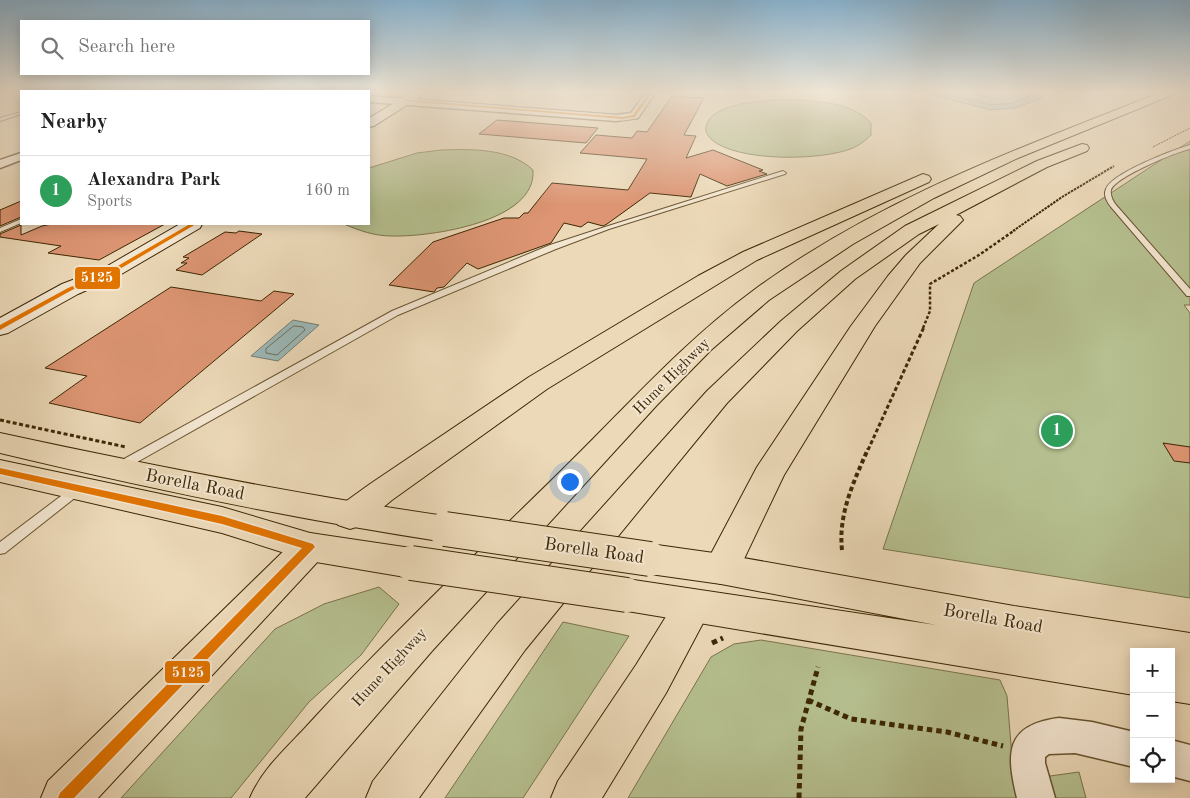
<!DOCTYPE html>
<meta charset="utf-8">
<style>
:root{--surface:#fff;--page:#f2f2f2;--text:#222;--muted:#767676;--line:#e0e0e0;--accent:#2563eb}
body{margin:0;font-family:"Old Standard TT",serif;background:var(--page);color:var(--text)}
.controls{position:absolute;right:15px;bottom:15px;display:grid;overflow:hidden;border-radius:0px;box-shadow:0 2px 12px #0003}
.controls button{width:45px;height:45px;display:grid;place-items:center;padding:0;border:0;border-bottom:1px solid var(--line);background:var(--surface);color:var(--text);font:25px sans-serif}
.you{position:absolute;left:569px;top:481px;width:18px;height:18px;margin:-12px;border:4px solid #fff;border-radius:50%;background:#1a73e8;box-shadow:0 0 0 8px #1a73e833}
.badge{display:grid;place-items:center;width:32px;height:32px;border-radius:50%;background:var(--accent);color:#fff;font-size:16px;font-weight:700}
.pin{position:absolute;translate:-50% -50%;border:2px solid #fff;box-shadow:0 1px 5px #0006}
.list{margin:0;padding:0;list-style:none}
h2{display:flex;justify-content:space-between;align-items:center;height:65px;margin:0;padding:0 20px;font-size:21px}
h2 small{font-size:16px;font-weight:400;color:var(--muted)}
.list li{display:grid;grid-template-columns:32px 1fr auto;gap:15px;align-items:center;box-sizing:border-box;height:70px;padding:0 20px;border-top:1px solid var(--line)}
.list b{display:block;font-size:19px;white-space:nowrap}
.list p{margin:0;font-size:16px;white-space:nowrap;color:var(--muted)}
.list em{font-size:16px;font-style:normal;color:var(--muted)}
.icon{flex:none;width:28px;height:28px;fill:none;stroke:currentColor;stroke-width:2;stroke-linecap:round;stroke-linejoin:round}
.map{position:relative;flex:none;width:1190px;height:798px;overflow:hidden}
.search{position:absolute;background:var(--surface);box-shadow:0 2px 12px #0003;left:20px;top:20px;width:350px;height:55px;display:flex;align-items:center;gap:12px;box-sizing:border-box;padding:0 18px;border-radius:0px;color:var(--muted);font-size:19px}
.panel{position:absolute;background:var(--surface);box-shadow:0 2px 12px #0003;left:20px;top:90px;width:350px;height:135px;border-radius:0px}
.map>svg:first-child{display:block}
</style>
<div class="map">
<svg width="1190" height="798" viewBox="0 0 1190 798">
<rect width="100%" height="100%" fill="#ecd9b8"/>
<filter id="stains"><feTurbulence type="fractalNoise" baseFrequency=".004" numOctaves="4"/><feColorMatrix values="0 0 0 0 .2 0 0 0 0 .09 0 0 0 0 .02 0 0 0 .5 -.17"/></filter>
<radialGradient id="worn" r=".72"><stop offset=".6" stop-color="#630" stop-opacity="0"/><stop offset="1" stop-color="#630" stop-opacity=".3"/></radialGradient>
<path fill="#b6c090" stroke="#7a744a" d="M 800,100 C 825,102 854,104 871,123 L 871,135 C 866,140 860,145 853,148 C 822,161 738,162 712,140 C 708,136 705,132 706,127 C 709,100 781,99 800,100 Z
M 1190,141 L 1190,305 L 1184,305 L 1190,313 L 1190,598 L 883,549 L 974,283 Z
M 441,150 C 471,149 510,148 533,170 C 537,222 430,237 392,236 C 375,236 360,231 344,224 L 369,224 L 369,168 L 417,153 Z
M 379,587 L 399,604 L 361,655 L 309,702 L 231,798 L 121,798 L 275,629 L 324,604 Z
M 563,622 L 629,636 L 523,798 L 445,798 Z
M 761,640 L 1000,680 L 1007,696 L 1014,781 L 1079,772 L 1086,798 L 628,798 L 711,657 L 734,644 Z"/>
<path fill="#9cb8b8" stroke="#767e70" d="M 926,93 L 1041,93 L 1043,98 L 1015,108 L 990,110 Z
M 293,320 L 319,325 L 278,361 L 251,356 Z"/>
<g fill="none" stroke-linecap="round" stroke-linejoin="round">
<path stroke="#6c705e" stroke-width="1" d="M 940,93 L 991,105 L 1013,103 L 1037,93
M 966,93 L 994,98 L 1021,93
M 294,326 L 303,327 L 305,330 L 277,355 L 266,353 L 266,349 Z"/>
</g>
<path fill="#dd9573" stroke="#3d2703" d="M 672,96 L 704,98 L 684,135 L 696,136 L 686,158 L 713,150 L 763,170 L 759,171 L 767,174 L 727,186 L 700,174 L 691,197 L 650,193 L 607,224 L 603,226 L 588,222 L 581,227 L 564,223 L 551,243 L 478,269 L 467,263 L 444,287 L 437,288 L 434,292 L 389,285 L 433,242 L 504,218 L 519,218 L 524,213 L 528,213 L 552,183 L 628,190 L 647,159 L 580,153 L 596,135 L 632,138 L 637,131 L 647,132 Z
M 497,120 L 598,128 L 586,143 L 479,134 Z
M 21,201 L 21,217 L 0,226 L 0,210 Z
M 52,224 L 165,224 L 99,260 L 48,253 L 61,246 L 0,237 L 0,234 L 21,225 L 21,235 L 42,226 Z
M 239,231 L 262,234 L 202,275 L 176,270 L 187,263 L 181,263 L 189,258 L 183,257 L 225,232 L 236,233 Z
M 171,287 L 261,301 L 274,291 L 294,294 L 140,423 L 49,403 L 87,376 L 45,368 Z
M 1163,443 L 1190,447 L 1190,463 L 1174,461 Z"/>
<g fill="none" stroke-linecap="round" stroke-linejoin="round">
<defs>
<path id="service" d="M 21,112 L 21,114 L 0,121 L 0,118 Z
M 1190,145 L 1190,149 C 1176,152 1115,177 1111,190 C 1110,196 1113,201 1116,205 L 1190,289 L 1190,296 L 1187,296 L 1111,207 C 1107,202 1103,195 1106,189 C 1112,173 1173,150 1190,145 Z
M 783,171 L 786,173 L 785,174 L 609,229 L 556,249 L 398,315 L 123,470 L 115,470 L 113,467 L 115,464 L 392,311 L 550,245 L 605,227 Z
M 21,219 L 21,223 L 0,232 L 0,228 Z
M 77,486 L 81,487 L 83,490 L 81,493 L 5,553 L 0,554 L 0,542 L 73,487 Z"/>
<path id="minor" d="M 646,93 L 655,93 L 638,118 L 616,121 L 369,102 L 369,96 L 616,115 L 631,113 Z
M 21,153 L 21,160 L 0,168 L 0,160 Z
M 1059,718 L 1092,722 L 1134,732 L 1134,767 L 1075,753 L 1049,754 L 1045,757 L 1045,763 L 1055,798 L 1017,798 C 1006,753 1005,725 1059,718 Z
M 1171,740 L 1190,745 L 1190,781 L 1171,776 Z"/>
<path id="secondary" d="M 411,93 L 426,93 L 374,126 L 369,127 L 369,118 Z
M 180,224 L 202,224 L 200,228 L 118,276 L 78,294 L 8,333 L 0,335 L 0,318 L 62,284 L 104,268 Z"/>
<path id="primary" d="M 0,433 C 148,465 295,494 445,516 L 457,520 L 462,529 L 457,538 L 445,542 C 295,519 147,488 0,453 Z
M 0,460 L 222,507 L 310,533 L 411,548 L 424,553 L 429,563 L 424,573 L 411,578 L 310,561 L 222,533 L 0,482 Z
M 650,544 L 721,554 L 1014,606 L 1190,633 L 1190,704 L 1171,701 L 1171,652 L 1134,652 L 1134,695 L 627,611 L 614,606 L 608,595 L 614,584 L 627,579 L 936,625 L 721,584 L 650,574 L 637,569 L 632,559 L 637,549 Z"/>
<path id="motorway" d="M 1159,93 L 1177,93 L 1018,158 L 934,198 L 853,244 L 769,300 L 711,350 L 657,405 L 432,651 L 305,798 L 250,798 C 261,771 284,750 304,729 C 342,687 382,647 422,607 C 475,554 529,503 582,450 C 637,395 690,337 754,290 C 878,199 1018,149 1159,93 Z
M 1082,144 L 1087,145 L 1089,148 L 1087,151 L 1047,167 L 956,215 L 960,216 L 963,220 L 920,263 L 875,326 L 784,475 L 734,580 L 721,584 L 708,580 L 703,569 L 757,467 L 851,326 L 888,276 L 906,255 L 939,224 L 919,234 L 855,279 L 797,331 L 727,403 L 525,650 L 419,798 L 366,798 L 373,781 L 497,624 L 707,391 L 781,321 L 841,271 L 905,226 L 1037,161 Z
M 923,174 L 929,176 L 931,179 L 929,182 L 757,260 L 547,389 L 392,500 L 362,525 L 350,529 L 338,525 L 333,516 L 338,507 L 370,484 L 529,377 L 698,276 L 743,252 Z
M 310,533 L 322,537 L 328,547 L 322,557 L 98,798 L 41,798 L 48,781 L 298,537 Z
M 693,589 L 706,594 L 712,606 L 666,693 L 602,798 L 551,798 L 558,781 L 636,665 L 680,594 Z"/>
</defs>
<use href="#service" stroke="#695430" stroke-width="2"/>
<use href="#minor" stroke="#695430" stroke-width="3"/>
<use href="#secondary" stroke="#3d2703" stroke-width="2"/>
<use href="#primary" stroke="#3d2703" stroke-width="2"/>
<use href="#motorway" stroke="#3d2703" stroke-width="2"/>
<path stroke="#3d2703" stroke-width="1" stroke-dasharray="2 1" stroke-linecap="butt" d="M 1153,147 L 1190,128"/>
<path stroke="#3d2703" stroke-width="2" stroke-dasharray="2.5 1" stroke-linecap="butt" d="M 1013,231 L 1062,197 L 1114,166"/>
<path stroke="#3d2703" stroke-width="2.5" stroke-dasharray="3 2" stroke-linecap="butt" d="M 923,328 L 930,311 L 930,284 L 979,255 L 1015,230"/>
<path stroke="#3d2703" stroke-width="3" stroke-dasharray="4 2.5" stroke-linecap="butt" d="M 0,420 L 126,447
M 868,450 L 924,327"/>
<path stroke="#3d2703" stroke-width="4" stroke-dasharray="4.5 3" stroke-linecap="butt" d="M 842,550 C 838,514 854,481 868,449"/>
<path stroke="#3d2703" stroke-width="5" stroke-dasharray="5.5 4" stroke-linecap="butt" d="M 712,643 L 723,638
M 808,700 L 851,719 L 947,732 L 1003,746
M 799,798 L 801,729 L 818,667"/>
<use href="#service" fill="#f3e6d1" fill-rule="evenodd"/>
<use href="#minor" fill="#f3e6d1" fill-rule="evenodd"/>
<use href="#secondary" fill="#f3e6d1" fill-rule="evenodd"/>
<use href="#primary" fill="#ecd9b8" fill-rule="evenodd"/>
<use href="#motorway" fill="#ecd9b8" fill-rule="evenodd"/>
<defs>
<path id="primary-bridge" d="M 445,529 L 650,559
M 411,563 L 627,595"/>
</defs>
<use href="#primary-bridge" stroke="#3d2703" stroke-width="36" stroke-linecap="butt"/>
<use href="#primary-bridge" stroke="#ecd9b8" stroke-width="34"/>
<defs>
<path id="bus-1" d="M 649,93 L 652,93 L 635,117 L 623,119 L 405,101 L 407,100 L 623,117 L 633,115 Z
M 190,224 L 196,224 L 113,273 L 72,290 L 0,330 L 0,325 L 68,288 L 109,271 Z
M 0,468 L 222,516 L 310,543 L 313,544 L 315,547 L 74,798 L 58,798 L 60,793 L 302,548 L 222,524 L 0,474 Z"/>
</defs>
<use href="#bus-1" stroke="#f3e6d1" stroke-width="3"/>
<use href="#bus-1" fill="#e27400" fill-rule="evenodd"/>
</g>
<linearGradient id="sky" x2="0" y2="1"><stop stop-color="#89b6d5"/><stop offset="0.45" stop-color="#f6eedf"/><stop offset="1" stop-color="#f6eedf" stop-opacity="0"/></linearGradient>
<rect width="1190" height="205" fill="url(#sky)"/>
<g text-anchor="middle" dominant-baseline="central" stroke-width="4" stroke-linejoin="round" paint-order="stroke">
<g font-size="15" fill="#3d2703" stroke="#f3e6d1">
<text transform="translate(672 377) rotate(-45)">Hume Highway</text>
<text transform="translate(390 668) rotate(-47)">Hume Highway</text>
</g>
<g font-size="18" fill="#3d2703" stroke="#f3e6d1">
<text transform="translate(195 485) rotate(11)">Borella Road</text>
<text transform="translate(594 551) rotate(8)">Borella Road</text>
<text transform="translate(993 619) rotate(10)">Borella Road</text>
</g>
</g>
<g stroke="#f3e6d1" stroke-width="2">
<rect x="74" y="266" width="47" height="24" rx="5" fill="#e27400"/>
<rect x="164" y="660" width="47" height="24" rx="5" fill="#e27400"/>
</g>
<g font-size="14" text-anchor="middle" font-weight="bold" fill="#fff">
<text x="97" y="282">5125</text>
<text x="188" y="677">5125</text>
</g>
<rect width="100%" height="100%" filter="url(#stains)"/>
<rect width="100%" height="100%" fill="url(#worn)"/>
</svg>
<div class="controls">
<button>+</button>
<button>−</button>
<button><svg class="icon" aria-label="locate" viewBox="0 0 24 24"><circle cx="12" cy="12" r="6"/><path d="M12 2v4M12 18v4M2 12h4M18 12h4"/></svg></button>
</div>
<div class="you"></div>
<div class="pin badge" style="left:1057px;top:431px;background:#2e9e5b">1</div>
<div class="search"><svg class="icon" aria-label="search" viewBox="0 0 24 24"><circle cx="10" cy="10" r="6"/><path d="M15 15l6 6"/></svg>Search here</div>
<section class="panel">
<h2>Nearby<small></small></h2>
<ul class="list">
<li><span class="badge" style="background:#2e9e5b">1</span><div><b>Alexandra Park</b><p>Sports</p></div><em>160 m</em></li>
</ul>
</section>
</div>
